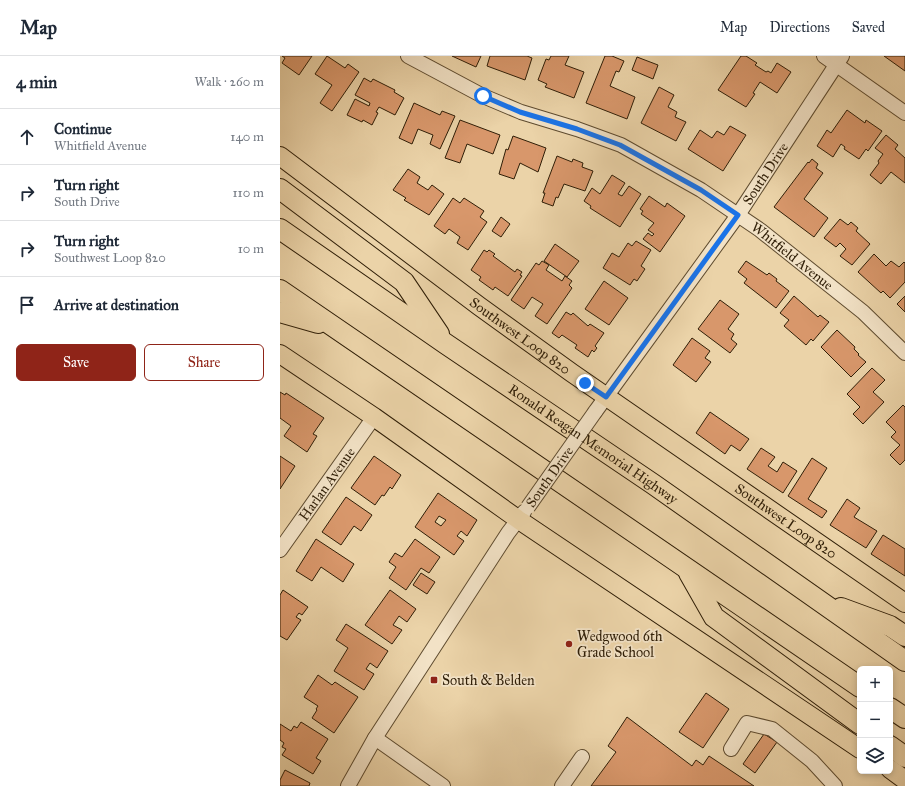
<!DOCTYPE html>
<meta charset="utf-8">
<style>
:root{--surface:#fff;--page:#f2f2f3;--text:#1f2937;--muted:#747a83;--line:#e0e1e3;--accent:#8f2418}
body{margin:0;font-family:"IM FELL Great Primer",serif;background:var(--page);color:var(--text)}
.controls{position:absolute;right:12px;bottom:12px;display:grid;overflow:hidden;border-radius:6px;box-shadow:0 2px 6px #0003}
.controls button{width:36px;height:36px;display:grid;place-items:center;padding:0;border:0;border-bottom:1px solid var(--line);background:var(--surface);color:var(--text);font:20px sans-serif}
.stop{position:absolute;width:12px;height:12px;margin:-9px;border:3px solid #1a73e8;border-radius:50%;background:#fff}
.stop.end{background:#1a73e8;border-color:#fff;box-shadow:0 1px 4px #0008}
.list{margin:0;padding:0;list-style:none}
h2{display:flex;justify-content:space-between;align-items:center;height:52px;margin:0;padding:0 16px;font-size:17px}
h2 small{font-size:13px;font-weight:400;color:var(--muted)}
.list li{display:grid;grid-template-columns:26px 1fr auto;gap:12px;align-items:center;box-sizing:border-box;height:56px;padding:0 16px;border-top:1px solid var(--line)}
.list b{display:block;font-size:15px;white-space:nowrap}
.list p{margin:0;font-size:13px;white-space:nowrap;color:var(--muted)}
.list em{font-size:13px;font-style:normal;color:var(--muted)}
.actions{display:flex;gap:8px;padding:12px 16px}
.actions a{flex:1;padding:9px 0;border:1px solid var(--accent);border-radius:6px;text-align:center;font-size:14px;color:var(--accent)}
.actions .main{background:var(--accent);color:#fff}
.icon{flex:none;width:22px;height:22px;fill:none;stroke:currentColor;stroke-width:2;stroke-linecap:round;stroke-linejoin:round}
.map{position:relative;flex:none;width:625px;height:730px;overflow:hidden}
header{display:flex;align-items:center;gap:24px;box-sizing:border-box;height:56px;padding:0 20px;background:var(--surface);border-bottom:1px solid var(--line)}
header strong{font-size:19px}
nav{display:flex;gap:22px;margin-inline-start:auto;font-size:14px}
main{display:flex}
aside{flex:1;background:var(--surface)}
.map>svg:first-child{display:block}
</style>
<header>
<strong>Map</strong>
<nav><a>Map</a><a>Directions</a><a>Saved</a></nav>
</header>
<main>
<aside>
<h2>4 min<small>Walk · 260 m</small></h2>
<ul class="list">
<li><svg class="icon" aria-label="ahead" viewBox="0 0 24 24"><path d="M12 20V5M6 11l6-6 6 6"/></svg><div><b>Continue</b><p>Whitfield Avenue</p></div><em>140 m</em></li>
<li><svg class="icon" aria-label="right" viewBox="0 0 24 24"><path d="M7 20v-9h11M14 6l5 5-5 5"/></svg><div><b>Turn right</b><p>South Drive</p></div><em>110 m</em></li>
<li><svg class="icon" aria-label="right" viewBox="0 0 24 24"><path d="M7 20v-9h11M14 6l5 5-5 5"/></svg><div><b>Turn right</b><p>Southwest Loop 820</p></div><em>10 m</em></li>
<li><svg class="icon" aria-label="arrive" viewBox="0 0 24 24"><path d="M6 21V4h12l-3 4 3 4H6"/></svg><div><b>Arrive at destination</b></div></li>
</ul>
<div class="actions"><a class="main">Save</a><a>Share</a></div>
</aside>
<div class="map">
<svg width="625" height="730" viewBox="0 0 625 730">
<rect width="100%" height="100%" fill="#ebd3a8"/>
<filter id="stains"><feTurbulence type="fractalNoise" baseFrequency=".005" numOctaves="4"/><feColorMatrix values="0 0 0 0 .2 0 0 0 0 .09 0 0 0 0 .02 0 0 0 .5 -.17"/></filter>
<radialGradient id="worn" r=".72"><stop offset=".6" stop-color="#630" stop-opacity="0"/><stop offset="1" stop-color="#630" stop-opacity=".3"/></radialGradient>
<path fill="#d8976b" stroke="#2f1e07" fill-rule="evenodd" d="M 2,0 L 32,0 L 19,19 L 2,7 L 5,2 Z
M 47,0 L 65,12 L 68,8 L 79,16 L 52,55 L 40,47 L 52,29 L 35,18 Z
M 172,0 L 201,0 L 196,11 Z
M 210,0 L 247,0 L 252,2 L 245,24 L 207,10 Z
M 271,0 L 289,0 L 285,9 L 304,16 L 294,42 L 265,31 L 267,28 L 258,24 L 266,3 L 269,4 Z
M 325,0 L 332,0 L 344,5 L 339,16 L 336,15 L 330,30 L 355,41 L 347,63 L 306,47 Z
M 461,0 L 466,0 L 477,7 L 475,9 L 486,16 L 488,15 L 491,17 L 497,7 L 511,16 L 497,37 L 480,26 L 473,37 L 475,38 L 466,51 L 438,34 Z
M 604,0 L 625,0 L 625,15 Z
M 357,1 L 378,9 L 373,23 L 352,14 Z
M 84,22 L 91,26 L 93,23 L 115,34 L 114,36 L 124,42 L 115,59 L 99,51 L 96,56 L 98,57 L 92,69 L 83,64 L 82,66 L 67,59 L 75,43 L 89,50 L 90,47 L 75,39 Z
M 379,31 L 394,39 L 388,51 L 397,56 L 395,61 L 406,66 L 396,85 L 361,67 Z
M 134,47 L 160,59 L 162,55 L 175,60 L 160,93 L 150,88 L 153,79 L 138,73 L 132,88 L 119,82 Z
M 567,54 L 585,67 L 586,64 L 602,75 L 588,95 L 586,93 L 579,103 L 564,93 L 565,91 L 561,88 L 553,101 L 537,90 L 547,74 L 551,77 Z
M 180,64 L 220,79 L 213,98 L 187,88 L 180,107 L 165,102 Z
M 450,70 L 466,79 L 443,115 L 408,93 L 420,74 L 432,82 L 437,75 L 444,79 Z
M 606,79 L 618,89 L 615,93 L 625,102 L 625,127 L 611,116 L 601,128 L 590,119 L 599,107 L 598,105 L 603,98 L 595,92 Z
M 233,80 L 266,92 L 258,116 L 240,107 L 234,123 L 219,118 L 226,93 L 228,94 Z
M 277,100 L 292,106 L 293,103 L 303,107 L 302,111 L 313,115 L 305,135 L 284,128 L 278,142 L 276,141 L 273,150 L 262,146 L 265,137 L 263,137 Z
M 532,103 L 538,108 L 536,112 L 543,117 L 524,143 L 548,162 L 534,181 L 494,151 L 528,106 L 529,107 Z
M 128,113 L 140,121 L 137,127 L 148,134 L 152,129 L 164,138 L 149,159 L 124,144 L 126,142 L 113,134 Z
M 332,119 L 345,127 L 338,138 L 342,140 L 349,130 L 361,138 L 340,171 L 310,152 L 311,150 L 304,145 L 312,132 L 320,138 Z
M 369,140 L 385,151 L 387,147 L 405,160 L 380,196 L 363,183 L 368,177 L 372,180 L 374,178 L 368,174 L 374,167 L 361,158 L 363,155 L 360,153 Z
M 173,142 L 180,147 L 184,142 L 204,155 L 200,161 L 207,166 L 188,194 L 177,187 L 180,181 L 169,173 L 165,178 L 154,170 Z
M 221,161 L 230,168 L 221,181 L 212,175 Z
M 560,163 L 568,169 L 571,166 L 578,172 L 576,175 L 590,188 L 572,209 L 560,200 L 566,193 L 560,187 L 556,191 L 544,182 Z
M 356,185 L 371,194 L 361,210 L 365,213 L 357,225 L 354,223 L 350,229 L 323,212 L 332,197 L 339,201 L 348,187 L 352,190 Z
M 275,188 L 299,205 L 287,221 L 264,205 Z
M 204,194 L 207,196 L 209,194 L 215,198 L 213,200 L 235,216 L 237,213 L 242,216 L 240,219 L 242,220 L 228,240 L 215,231 L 213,234 L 199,224 L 201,221 L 191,214 Z
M 594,198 L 606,210 L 611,205 L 619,211 L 624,206 L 625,207 L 625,226 L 610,242 L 603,235 L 601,237 L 578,216 Z
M 262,205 L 269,209 L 266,214 L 282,225 L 285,220 L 292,225 L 289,229 L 292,232 L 267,268 L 255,260 L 263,248 L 252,241 L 244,253 L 231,244 L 256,207 L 259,209 Z
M 466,205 L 487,219 L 489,217 L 497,223 L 496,225 L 509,235 L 496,252 L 464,227 L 467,223 L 458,216 Z
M 324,225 L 348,242 L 329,269 L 305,253 Z
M 514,240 L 538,261 L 540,259 L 549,266 L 533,285 L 531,283 L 526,289 L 504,270 L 509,264 L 500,257 Z
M 625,240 L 625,256 L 617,248 Z
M 440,244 L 459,258 L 448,273 L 454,278 L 451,283 L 457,288 L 450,297 L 418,273 Z
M 286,256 L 291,259 L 293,257 L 308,270 L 310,268 L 324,277 L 315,290 L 317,292 L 314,296 L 312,294 L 308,301 L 295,292 L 297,289 L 282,279 L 279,282 L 272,277 Z
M 557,274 L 575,291 L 574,293 L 579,298 L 578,299 L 586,306 L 571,321 L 541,291 Z
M 412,282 L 430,295 L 425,302 L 431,306 L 416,326 L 393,309 Z
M 592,312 L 605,324 L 593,336 L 604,346 L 583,368 L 573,358 L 580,351 L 567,338 Z
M 0,336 L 5,339 L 6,337 L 44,362 L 33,378 L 37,380 L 27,396 L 4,380 L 11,370 L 0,362 Z
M 623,349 L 625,351 L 625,404 L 620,409 L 610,399 L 620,389 L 611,381 L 616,376 L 606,366 Z
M 430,356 L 469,383 L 460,395 L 451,389 L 445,398 L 416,377 Z
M 481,392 L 495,401 L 488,410 L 497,416 L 503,406 L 517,415 L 503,437 L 467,413 Z
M 0,400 L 15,410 L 0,433 Z
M 94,400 L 121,419 L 112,433 L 110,431 L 104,440 L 102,439 L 95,449 L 71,432 Z
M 532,402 L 547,412 L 528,443 L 547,455 L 542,462 L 508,440 Z
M 158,437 L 197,464 L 187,480 L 181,475 L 177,480 L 184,485 L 174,499 L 135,471 ZM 159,460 L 166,464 L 161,470 L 155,466 Z
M 66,441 L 92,459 L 81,475 L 74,470 L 61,489 L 42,476 Z
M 567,443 L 580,452 L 574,461 L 597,475 L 586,492 L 550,469 Z
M 603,479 L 625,493 L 625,520 L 591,498 Z
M 36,483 L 74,508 L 63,526 L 41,511 L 32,525 L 16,515 Z
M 135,483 L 160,501 L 149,517 L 141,512 L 126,534 L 109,522 L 116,511 L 109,506 L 115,497 L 122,501 Z
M 141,517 L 155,526 L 147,538 L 133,529 Z
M 3,534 L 28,551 L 22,559 L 19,557 L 16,561 L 21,564 L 7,584 L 0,580 L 0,539 Z
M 110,534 L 136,553 L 127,566 L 119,560 L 113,569 L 122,574 L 112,588 L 85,569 Z
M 66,568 L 108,595 L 97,612 L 90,607 L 86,613 L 94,618 L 84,634 L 54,615 L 68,592 L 56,584 Z
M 38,619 L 52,629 L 55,626 L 78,641 L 54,677 L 32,662 L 37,654 L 36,653 L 38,650 L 24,641 Z
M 426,637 L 449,653 L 423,692 L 399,676 Z
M 347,661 L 412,710 L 416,704 L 423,709 L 429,700 L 474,730 L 311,730 L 336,696 L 328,690 Z
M 21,666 L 48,683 L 36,702 L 41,705 L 33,718 L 2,699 L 6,693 L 2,691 L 4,687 L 0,684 L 0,668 L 11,675 L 14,670 L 17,672 Z
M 484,678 L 497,686 L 475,717 L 463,708 Z
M 5,714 L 30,727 L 29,730 L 0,730 L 0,724 Z"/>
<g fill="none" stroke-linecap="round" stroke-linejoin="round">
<defs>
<g id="minor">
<path id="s1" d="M 128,0 L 203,40 L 241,56 L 297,73 L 341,89 L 421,134 L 480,174 L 583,256 L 625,297"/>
<path d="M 544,0 L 625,57"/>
<path id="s2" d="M 315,356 L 458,159 L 562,0"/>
<path id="s3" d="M 0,494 L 94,361"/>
<path d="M 95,682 L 163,730"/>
<path d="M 451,693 L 467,667 L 492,673 L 532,705 L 555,730"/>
<path d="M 68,730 L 95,682 L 228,477 L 244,456"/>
<path d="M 282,730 L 302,701"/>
</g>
<g id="major">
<path id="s4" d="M 0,100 L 199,250 L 292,317 L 625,547"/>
<path d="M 0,298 L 94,361 L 239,464 L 580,693"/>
<path d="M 610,713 L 625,724"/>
</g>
<g id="highway">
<path d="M 0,133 L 124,226 L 159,278"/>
<path id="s5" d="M 0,173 L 166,288 L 373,428 L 625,605"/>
<path d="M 0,234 L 580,631"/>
<path d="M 0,256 L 38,267"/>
<path d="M 409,517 L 434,561 L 580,668"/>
<path d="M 561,552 L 610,570 L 625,580"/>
<path d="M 610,652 L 625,662"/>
<path d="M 610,690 L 625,701"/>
</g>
</defs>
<use href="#minor" stroke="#5e4b2f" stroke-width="16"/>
<use href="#major" stroke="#2f1e07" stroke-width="20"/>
<use href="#highway" stroke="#2f1e07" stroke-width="22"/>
<use href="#minor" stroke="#f2e2c6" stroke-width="14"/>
<use href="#major" stroke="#ebd3a8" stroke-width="18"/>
<use href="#highway" stroke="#ebd3a8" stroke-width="20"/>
<defs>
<g id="minor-bridge">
<path id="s6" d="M 248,451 L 315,356"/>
</g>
</defs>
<use href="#minor-bridge" stroke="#5e4b2f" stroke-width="16" stroke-linecap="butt"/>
<use href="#minor-bridge" stroke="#f2e2c6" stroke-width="14"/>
</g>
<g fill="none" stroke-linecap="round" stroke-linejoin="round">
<path stroke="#1a73e8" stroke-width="5" d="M 203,40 L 240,56 L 297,73 L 340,89 L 421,134 L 458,159 L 326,341 L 305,327"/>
</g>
<g fill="#8f2418" stroke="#f2e2c6" stroke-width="1.5">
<circle cx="289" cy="588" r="4"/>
<rect x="150" y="620" width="8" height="8" rx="2"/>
</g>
<g text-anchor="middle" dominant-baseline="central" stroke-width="3.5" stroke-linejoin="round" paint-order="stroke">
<g font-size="14" fill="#2f1e07" stroke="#f2e2c6">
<text stroke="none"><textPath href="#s2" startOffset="293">South Drive</textPath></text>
<text stroke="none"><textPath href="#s1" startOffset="436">Whitfield Avenue</textPath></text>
<text stroke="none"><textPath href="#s4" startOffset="300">Southwest Loop 820</textPath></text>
<text stroke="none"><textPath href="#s5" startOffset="380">Ronald Reagan Memorial Highway</textPath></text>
<text stroke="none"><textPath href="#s6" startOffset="37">South Drive</textPath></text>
<text stroke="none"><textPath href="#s3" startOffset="81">Harlan Avenue</textPath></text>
<text stroke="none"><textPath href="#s4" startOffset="624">Southwest Loop 820</textPath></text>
</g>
<g font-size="14" fill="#2f1e07" stroke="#f2e2c6" text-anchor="start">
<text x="297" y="580">Wedgwood 6th<tspan x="297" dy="16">Grade School</tspan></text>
<text x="162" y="624">South &amp; Belden</text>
</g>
</g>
<rect width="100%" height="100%" filter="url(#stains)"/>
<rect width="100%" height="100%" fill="url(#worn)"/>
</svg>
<div class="controls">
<button>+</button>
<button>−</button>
<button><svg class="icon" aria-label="layers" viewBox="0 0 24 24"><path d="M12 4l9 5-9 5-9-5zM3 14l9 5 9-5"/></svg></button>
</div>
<div class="stop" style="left:203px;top:40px"></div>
<div class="stop end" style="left:305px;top:327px"></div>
</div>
</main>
